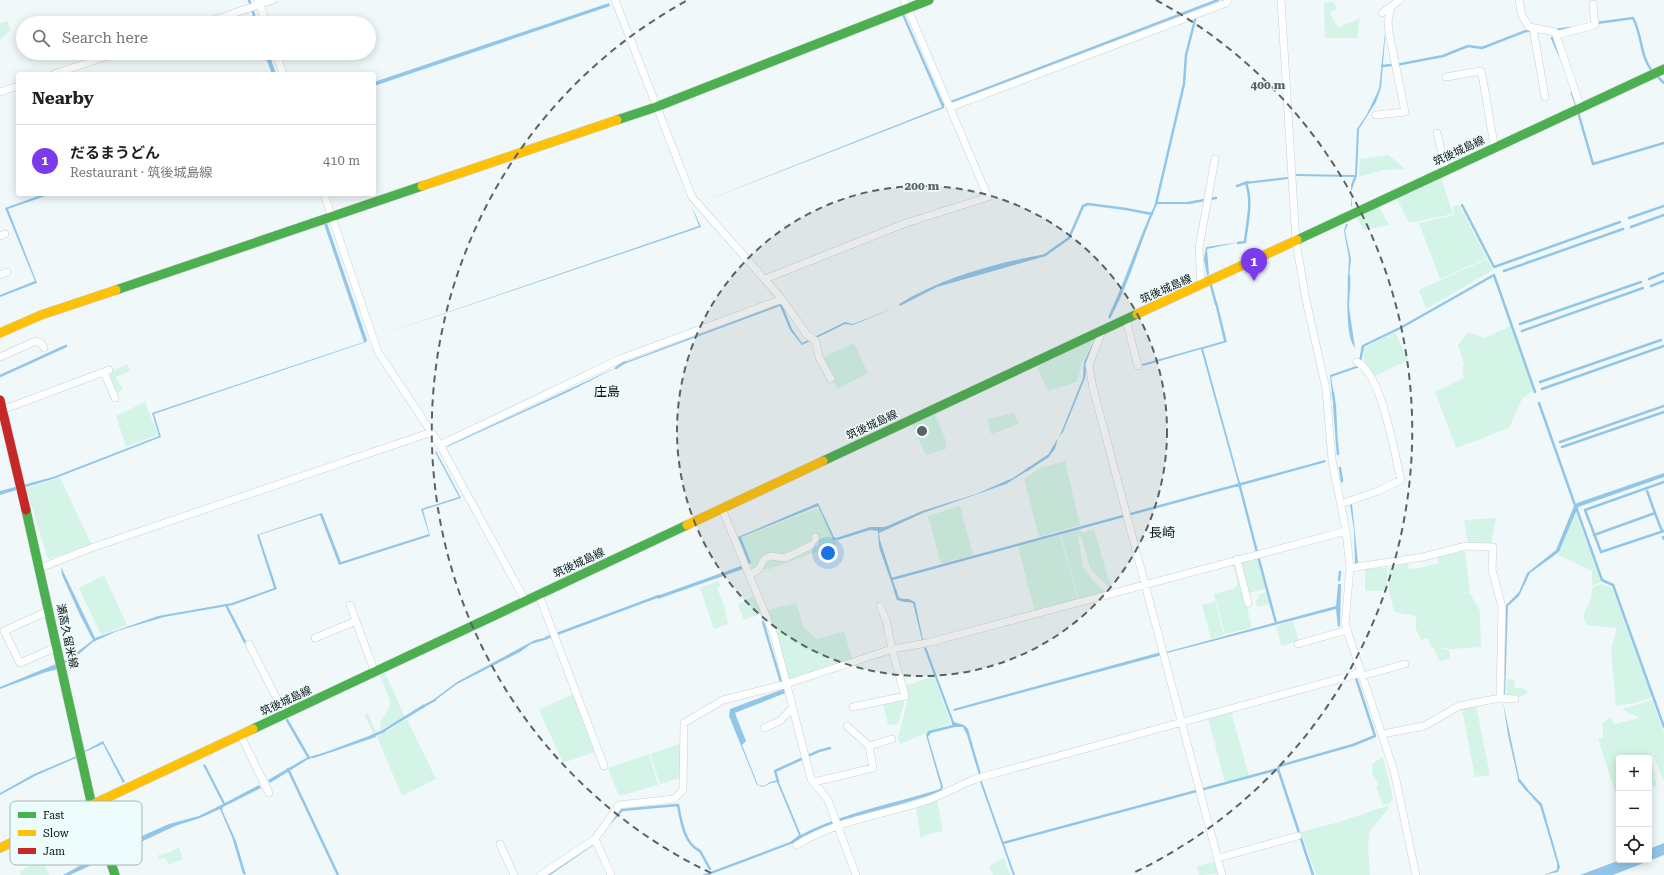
<!DOCTYPE html>
<meta charset="utf-8">
<style>
:root{--surface:#fff;--page:#f6f6f6;--text:#202124;--muted:#757577;--line:#e0e0e0;--accent:#7c3aed}
body{margin:0;font-family:"Roboto Serif","Noto Sans JP",serif;background:var(--page);color:var(--text)}
.controls{position:absolute;right:12px;bottom:12px;display:grid;overflow:hidden;border-radius:4px;box-shadow:0 2px 10px #0003}
.controls button{width:36px;height:36px;display:grid;place-items:center;padding:0;border:0;border-bottom:1px solid var(--line);background:var(--surface);color:var(--text);font:20px sans-serif}
.you{position:absolute;left:828px;top:553px;width:14px;height:14px;margin:-10px;border:3px solid #fff;border-radius:50%;background:#1a73e8;box-shadow:0 0 0 6px #1a73e833}
.badge{display:grid;place-items:center;width:26px;height:26px;border-radius:50%;background:var(--accent);color:#fff;font-size:13px;font-weight:700}
.pin{position:absolute;translate:-50% -33px;filter:drop-shadow(0 1px 2px #0008)}
.pin::after{content:'';position:absolute;top:21px;width:14px;height:12px;background:inherit;clip-path:polygon(0 0,100% 0,50% 100%)}
.list{margin:0;padding:0;list-style:none}
h2{display:flex;justify-content:space-between;align-items:center;height:52px;margin:0;padding:0 16px;font-size:17px}
h2 small{font-size:13px;font-weight:400;color:var(--muted)}
.list li{display:grid;grid-template-columns:26px 1fr auto;gap:12px;align-items:center;box-sizing:border-box;height:72px;padding:0 16px;border-top:1px solid var(--line)}
.list b{display:block;font-size:15px;white-space:nowrap}
.list p{margin:0;font-size:13px;white-space:nowrap;color:var(--muted)}
.list em{font-size:13px;font-style:normal;color:var(--muted)}
.icon{flex:none;width:22px;height:22px;fill:none;stroke:currentColor;stroke-width:2;stroke-linecap:round;stroke-linejoin:round}
.map{position:relative;flex:none;width:1664px;height:875px;overflow:hidden}
.search{position:absolute;background:var(--surface);box-shadow:0 2px 10px #0003;left:16px;top:16px;width:360px;height:44px;display:flex;align-items:center;gap:10px;box-sizing:border-box;padding:0 14px;border-radius:22px;color:var(--muted);font-size:15px}
.panel{position:absolute;background:var(--surface);box-shadow:0 2px 10px #0003;left:16px;top:72px;width:360px;height:124px;border-radius:4px}
.map>svg:first-child{display:block}
</style>
<div class="map">
<svg width="1664" height="875" viewBox="0 0 1664 875">
<rect width="100%" height="100%" fill="#f0f8fa"/>
<path fill="#d4f4e7" d="M 1334,2 L 1337,9 L 1330,13 L 1338,28 L 1360,18 L 1357,38 L 1325,38 L 1324,3 Z
M 7,21 L 11,30 L 0,40 L 0,23 Z
M 1389,155 L 1405,169 L 1383,170 L 1359,177 L 1360,159 Z
M 1441,177 L 1453,214 L 1409,223 L 1397,199 Z
M 1459,205 L 1487,258 L 1440,279 L 1419,223 L 1454,215 L 1453,207 Z
M 1379,207 L 1389,225 L 1363,230 L 1357,217 Z
M 1487,259 L 1493,270 L 1426,309 L 1419,290 Z
M 1511,326 L 1533,391 L 1522,399 L 1509,428 L 1456,448 L 1435,392 L 1464,378 L 1462,371 L 1464,364 L 1458,345 L 1468,332 L 1484,338 Z
M 1395,332 L 1408,360 L 1373,377 L 1364,361 L 1364,348 Z
M 1094,340 L 1082,363 L 1077,382 L 1048,391 L 1037,367 Z
M 854,343 L 868,373 L 837,389 L 822,358 Z
M 127,364 L 130,371 L 116,377 L 123,390 L 115,393 L 108,372 Z
M 145,402 L 158,435 L 126,447 L 116,416 Z
M 1014,413 L 1019,424 L 991,434 L 987,419 Z
M 935,414 L 946,441 L 946,449 L 926,455 L 912,425 Z
M 1065,461 L 1080,525 L 1039,537 L 1024,479 L 1040,468 Z
M 60,478 L 92,545 L 48,559 L 26,488 Z
M 960,506 L 973,555 L 941,564 L 928,516 Z
M 818,508 L 837,544 L 770,569 L 752,569 L 742,537 Z
M 1576,512 L 1601,582 L 1592,586 L 1592,571 L 1558,555 Z
M 1496,518 L 1491,544 L 1468,543 L 1464,520 Z
M 1080,529 L 1082,533 L 1094,529 L 1112,591 L 1090,568 L 1081,536 L 1078,537 L 1083,567 L 1095,583 L 1106,593 L 1079,600 L 1061,535 Z
M 1060,535 L 1078,600 L 1035,612 L 1018,546 Z
M 1465,551 L 1470,591 L 1456,595 L 1469,592 L 1480,611 L 1481,647 L 1451,649 L 1439,647 L 1437,643 L 1439,648 L 1449,650 L 1450,659 L 1439,661 L 1434,648 L 1431,647 L 1428,638 L 1421,640 L 1416,629 L 1416,616 L 1394,612 L 1389,590 L 1389,568 L 1409,563 L 1408,568 L 1415,569 L 1439,563 L 1438,557 Z
M 1257,557 L 1266,589 L 1248,593 L 1240,561 Z
M 1236,561 L 1252,628 L 1225,634 L 1214,594 L 1235,588 L 1238,582 L 1233,565 L 1213,570 L 1212,568 Z
M 1387,568 L 1387,591 L 1365,591 L 1365,569 Z
M 104,575 L 127,625 L 101,635 L 79,588 Z
M 718,581 L 721,586 L 717,588 L 724,605 L 728,624 L 714,629 L 700,588 Z
M 1601,584 L 1612,588 L 1652,697 L 1637,703 L 1616,706 L 1611,650 L 1617,628 L 1587,625 C 1579,615 1588,608 1591,598 C 1592,595 1591,591 1592,588 Z
M 1267,592 L 1270,604 L 1257,607 L 1256,601 L 1260,594 Z
M 754,596 L 761,614 L 744,620 L 738,604 Z
M 1215,601 L 1224,635 L 1211,639 L 1202,605 Z
M 796,603 L 804,627 L 816,639 L 844,632 L 852,658 L 788,679 L 780,643 L 767,610 Z
M 1293,621 L 1299,641 L 1281,646 L 1276,626 Z
M 385,673 L 405,717 L 374,734 L 364,715 L 368,713 L 376,732 L 381,730 C 377,719 389,714 390,704 C 390,696 383,684 380,676 Z
M 934,676 L 951,724 C 933,729 918,737 900,744 L 898,738 L 907,703 L 905,686 Z
M 1507,679 L 1515,680 L 1514,687 L 1525,689 L 1528,693 L 1519,697 L 1506,696 Z
M 573,694 L 597,751 L 563,763 L 539,710 Z
M 904,698 L 904,704 L 898,724 L 888,725 L 883,703 Z
M 1652,700 L 1664,733 L 1664,781 L 1652,752 L 1651,760 L 1657,786 L 1649,788 L 1649,758 L 1619,758 L 1619,797 L 1617,798 L 1598,739 L 1603,737 L 1603,723 L 1610,718 L 1615,724 L 1640,718 L 1622,709 Z
M 1476,706 L 1490,775 L 1475,777 L 1462,709 Z
M 1231,711 L 1249,776 L 1225,782 L 1208,718 Z
M 407,719 L 436,779 L 402,796 L 377,737 Z
M 680,744 L 680,778 L 660,784 L 650,754 Z
M 649,754 L 658,785 L 619,796 L 608,768 Z
M 1383,757 L 1393,798 L 1390,803 L 1383,805 L 1376,787 L 1379,786 L 1372,773 L 1372,764 Z
M 937,801 L 943,831 L 925,835 L 921,839 L 916,808 Z
M 1389,805 L 1388,809 L 1370,831 L 1368,846 L 1370,875 L 1316,875 L 1301,832 L 1339,822 Z
M 179,847 L 183,859 L 169,865 L 165,858 L 159,859 L 158,855 L 171,852 Z
M 1004,858 L 1010,875 L 993,875 L 989,866 Z
M 42,860 L 49,875 L 21,875 L 19,872 Z
M 1214,862 L 1219,865 L 1221,874 L 1199,875 L 1197,866 Z"/>
<path fill="#92c6e9" d="M 609,3 L 610,6 L 374,86 L 374,82 Z
M 904,14 L 943,103 L 944,103 L 944,108 L 702,202 L 942,107 L 902,15 Z
M 1387,14 L 1381,88 L 1376,102 L 1359,129 L 1357,176 L 1351,192 L 1352,206 L 1351,206 L 1351,185 L 1354,177 L 1296,176 L 1296,174 L 1355,175 L 1357,129 L 1367,114 L 1379,89 Z
M 264,53 L 269,53 L 276,74 L 272,74 Z
M 1288,177 L 1288,179 L 1246,184 L 1245,182 Z
M 44,194 L 51,194 L 8,209 L 37,283 L 0,297 L 0,295 L 35,281 L 5,208 Z
M 1156,202 L 1189,202 L 1189,204 L 1157,204 C 1140,242 1130,282 1110,319 L 1108,317 C 1126,280 1138,239 1156,202 Z
M 692,207 L 701,227 L 378,336 L 699,226 Z
M 327,223 L 367,340 L 366,342 L 154,414 L 161,437 L 56,478 L 0,495 L 0,491 L 53,477 L 159,436 L 152,413 L 364,342 L 324,224 Z
M 1346,224 L 1348,224 L 1345,231 L 1351,259 L 1349,278 L 1348,277 L 1349,258 L 1344,231 Z
M 1240,242 L 1207,249 L 1209,274 L 1207,276 L 1204,259 L 1206,247 Z
M 1046,254 L 1048,254 L 1046,256 L 937,287 L 900,306 L 899,304 C 944,277 996,263 1046,254 Z
M 1348,287 L 1350,287 L 1349,307 L 1355,348 C 1346,337 1347,301 1348,287 Z
M 1217,302 L 1227,342 L 1203,349 L 1240,483 L 1325,460 L 1326,462 L 1239,486 L 1201,349 L 1143,366 L 1142,364 L 1224,341 L 1215,303 Z
M 780,304 L 782,304 L 792,329 L 802,343 L 845,322 L 853,324 L 897,307 L 853,325 L 845,324 L 802,345 L 790,330 L 780,306 L 624,364 L 623,363 Z
M 1096,340 L 1087,361 L 1085,378 L 1063,432 L 1058,438 L 1055,449 L 1047,459 L 1046,458 L 1061,433 L 1083,378 L 1084,362 L 1094,341 Z
M 1359,365 L 1360,367 L 1331,377 L 1334,394 L 1332,395 L 1330,375 Z
M 619,366 L 568,392 L 447,447 L 447,446 Z
M 1333,405 L 1336,405 L 1338,445 L 1336,445 Z
M 436,451 L 461,498 L 423,510 L 430,536 L 339,565 L 320,515 L 259,535 L 277,589 L 233,605 L 164,617 L 117,631 L 93,642 L 79,654 L 55,670 L 46,672 L 0,689 L 0,687 L 68,659 L 93,640 L 80,615 L 62,575 L 61,567 L 95,638 L 158,616 L 232,603 L 274,588 L 257,535 L 322,513 L 341,562 L 429,534 L 421,509 L 459,497 L 435,452 Z
M 1029,467 L 1030,469 L 1006,484 L 923,513 L 879,533 L 880,540 L 897,593 L 895,593 L 879,547 L 878,531 L 870,530 L 838,540 L 833,539 L 818,506 L 741,537 L 751,563 L 749,564 L 738,537 L 818,503 L 834,537 L 836,538 L 870,527 L 885,527 L 922,511 L 976,494 L 1013,478 Z
M 1664,473 L 1664,477 L 1578,507 L 1559,552 L 1530,573 L 1519,596 L 1508,606 L 1505,697 L 1504,696 L 1506,605 L 1519,592 L 1527,573 L 1556,550 L 1574,506 L 1577,503 Z
M 1352,504 L 1358,563 L 1355,564 L 1354,530 L 1350,505 Z
M 741,566 L 743,569 L 658,599 L 657,596 Z
M 1338,584 L 1341,584 L 1340,626 L 1338,627 L 1336,609 L 1167,653 L 1166,652 L 1336,606 Z
M 904,599 L 909,599 L 915,602 L 923,640 L 922,640 L 913,603 L 903,601 Z
M 548,637 L 548,639 L 531,644 L 520,652 L 457,684 L 433,702 L 433,700 L 457,682 L 535,640 Z
M 926,647 L 954,722 L 964,725 L 968,729 L 981,774 L 979,775 L 967,735 L 963,727 L 955,727 L 931,733 L 928,737 L 943,787 L 941,792 L 840,822 L 802,837 L 796,842 L 709,875 L 702,875 L 790,842 L 799,835 L 777,782 L 771,783 L 763,787 L 757,785 L 729,716 L 730,709 L 781,690 L 785,693 L 735,713 L 746,741 L 742,745 L 758,785 L 764,786 L 770,782 L 778,780 L 801,835 C 844,812 894,804 940,789 L 941,787 L 926,735 L 928,731 L 952,725 L 952,723 L 924,648 Z
M 1161,652 L 1162,655 L 954,711 L 953,709 Z
M 1503,702 L 1520,782 L 1519,783 L 1508,735 Z
M 424,704 L 425,707 L 382,733 L 381,731 Z
M 374,734 L 376,737 L 314,758 L 310,758 L 270,783 L 268,780 L 306,758 L 326,752 Z
M 103,741 L 125,782 L 123,783 L 103,744 L 85,752 L 76,758 L 37,775 L 0,795 L 0,793 L 34,774 L 72,758 Z
M 205,764 L 225,803 L 259,785 L 261,788 L 223,807 L 222,810 L 236,841 L 246,875 L 243,874 L 232,837 L 220,809 L 200,818 L 175,826 L 70,875 L 63,875 L 101,854 L 169,824 L 199,816 L 223,804 L 203,765 Z
M 979,779 L 981,779 L 1015,875 L 1013,875 Z
M 1525,787 L 1542,804 L 1560,867 L 1558,872 L 1543,875 L 1557,870 L 1557,863 L 1540,806 L 1524,788 Z
M 1664,843 L 1664,855 L 1613,875 L 1580,875 L 1620,860 L 1649,860 L 1649,849 Z"/>
<g fill="none" stroke-linecap="round" stroke-linejoin="round">
<path stroke="#92c6e9" stroke-width="2.5" d="M 249,0 L 254,15
M 1597,23 L 1633,18 C 1642,34 1640,56 1652,71
M 1555,30 L 1570,28
M 1552,38 L 1559,54
M 1382,66 L 1401,64 L 1443,56 L 1468,46 L 1482,48 L 1526,31 L 1532,31
M 1656,75 L 1664,83
M 1572,93 L 1577,107
M 949,103 L 1218,0
M 1578,112 L 1593,164 L 1664,143
M 1237,186 L 1248,182
M 1188,203 L 1216,198
M 1156,204 L 1184,84 L 1186,55 L 1196,16
M 1462,205 L 1494,267 L 1620,222
M 1629,218 L 1664,206
M 1631,227 L 1664,215
M 1238,243 L 1245,242 C 1247,222 1253,202 1246,183
M 1045,255 L 1069,238 L 1083,206 L 1088,204 L 1126,209 L 1152,214
M 1504,271 L 1623,229
M 1349,276 L 1349,289
M 1649,279 L 1664,273
M 1210,282 L 1216,304
M 1651,286 L 1664,281
M 1520,324 L 1641,282
M 1522,331 L 1643,288
M 1360,362 L 1363,346 L 1402,327 L 1494,275 L 1535,392
M 616,368 L 625,362
M 0,376 L 66,346
M 1540,382 L 1661,340
M 1542,389 L 1664,346
M 1333,393 L 1335,408
M 1539,403 L 1576,508
M 1560,442 L 1664,406
M 1337,443 L 1338,454
M 1562,447 L 1664,412
M 1340,468 L 1342,481
M 1027,470 L 1048,456
M 1664,482 L 1585,510 L 1601,552 L 1664,531
M 1239,483 L 1257,552
M 1576,507 L 1602,580 L 1613,585 L 1664,727
M 1655,513 L 1662,531
M 1594,535 L 1655,513 L 1646,488
M 1663,537 L 1664,539
M 1258,556 L 1276,623
M 892,579 L 1241,484
M 1339,580 L 1340,572
M 895,590 L 898,599 L 906,601
M 226,605 L 247,646
M 763,622 L 784,692 L 782,693
M 546,638 L 659,596
M 422,707 L 435,700
M 287,720 L 309,758
M 372,736 L 384,731
M 288,769 L 338,875
M 1278,769 L 1313,875
M 1519,780 L 1527,790
M 778,781 L 775,771 L 819,751 L 830,748
M 609,824 L 622,810 L 678,805 C 681,820 684,844 700,851 L 710,869
M 1003,843 L 1278,769 L 1279,766 L 1353,745 L 1375,736 L 1356,678
M 548,875 L 593,844"/>
<defs>
<path id="street" d="M 258,0 L 266,23
M 615,0 L 692,197 L 782,299 L 807,335 L 816,341 L 819,357 L 831,379
M 1281,0 L 1296,242 L 1306,300 L 1326,389 L 1332,460 L 1346,531 L 1350,568 L 1345,624 L 1394,771 L 1416,875
M 1519,0 L 1522,16 L 1529,27 L 1555,32 L 1581,108
M 1382,13 L 1400,0
M 205,23 L 273,0
M 1533,28 L 1545,97
M 1556,35 L 1595,25 L 1593,4
M 276,53 L 283,74
M 54,74 L 116,53
M 1446,77 L 1481,71 C 1487,96 1489,122 1495,148
M 0,92 L 18,86
M 951,107 L 1226,3 L 1228,0
M 1376,115 L 1405,112 L 1389,33 L 1388,21 L 1391,7
M 1437,133 L 1446,170
M 324,194 L 378,352 L 440,445 L 526,602
M 0,236 L 5,234
M 0,275 L 7,272
M 765,279 L 906,223 L 988,197 L 904,0
M 1201,286 L 1199,248 L 1215,159
M 1126,320 L 1138,366
M 1102,331 L 1089,365 L 1093,388 L 1222,875
M 0,357 L 36,341 L 42,344 L 44,348
M 104,372 L 115,398
M 2,410 L 109,370
M 440,445 L 620,359 L 782,299
M 1341,504 L 1378,491 L 1401,480 C 1394,453 1382,374 1357,362
M 722,509 L 774,635 L 811,779 L 828,800 L 856,875
M 1237,559 L 1248,603
M 40,568 L 91,548 L 432,432
M 1350,568 L 1423,557 L 1466,546 L 1493,547 L 1492,570 L 1502,607 L 1500,698
M 750,575 L 759,569 L 764,559 L 771,556 L 785,558 L 816,543 L 815,537
M 539,595 L 604,766
M 350,605 L 375,673
M 49,613 L 44,613 L 4,631 L 20,663 L 52,649 L 58,649
M 315,638 L 356,621
M 249,644 L 285,715
M 1298,644 L 1347,630
M 1362,676 L 1405,664
M 853,707 L 905,696 L 892,649 L 886,620 L 880,606
M 764,728 L 780,721 L 792,708
M 1382,734 L 1424,726 L 1459,706 L 1500,698 L 1515,699
M 241,736 L 269,793
M 869,746 L 892,739
M 814,782 L 873,768 L 869,746 L 847,726
M 595,839 L 611,875
M 500,844 L 514,875
M 797,845 C 836,820 885,815 928,800 C 944,794 959,786 975,779 L 1361,673
M 1218,858 L 1298,836
M 541,875 L 595,839 L 619,805 L 674,799 L 683,790 L 684,723 L 723,700 L 786,684 L 892,649 L 927,643 L 1346,531"/>
<path id="fast" d="M 617,120 L 656,107 L 929,0
M 1297,240 L 1664,69
M 116,290 L 422,186
M 823,461 L 1137,314
M 26,510 L 92,806 L 115,875
M 253,729 L 687,525"/>
<path id="slow" d="M 422,186 L 617,120
M 1137,314 L 1297,240
M 0,333 L 41,315 L 116,290
M 687,525 L 823,461
M 0,848 L 253,729"/>
<path id="jam" d="M 0,400 L 26,510"/>
</defs>
<use href="#street" stroke="#cbd1d2" stroke-width="8"/>
<use href="#fast" stroke="#cbd1d2" stroke-width="10"/>
<use href="#slow" stroke="#cbd1d2" stroke-width="10"/>
<use href="#jam" stroke="#cbd1d2" stroke-width="10"/>
<use href="#street" stroke="#fdfefe" stroke-width="7"/>
<use href="#fast" stroke="#4caf50" stroke-width="9"/>
<use href="#slow" stroke="#ffc107" stroke-width="9"/>
<use href="#jam" stroke="#c62828" stroke-width="9"/>
</g>
<circle cx="922" cy="431" r="245" fill="#5c6263" fill-opacity=".12"/>
<g fill="none" stroke="#5c6263" stroke-width="2" stroke-dasharray="7 5">
<circle cx="922" cy="431" r="245"/>
<path d="M711 873A490 490 0 0 1 688 0M1156 0A490 490 0 0 1 1133 873"/>
</g>
<g text-anchor="middle" dominant-baseline="central" stroke-width="3" stroke-linejoin="round" paint-order="stroke">
<g font-size="11" fill="#0d1212" stroke="#edfcfd">
<text transform="translate(1459 151) rotate(-25)">筑後城島線</text>
<text transform="translate(1166 289) rotate(-24)">筑後城島線</text>
<text transform="translate(872 425) rotate(-25)">筑後城島線</text>
<text transform="translate(579 563) rotate(-25)">筑後城島線</text>
<text transform="translate(67 636) rotate(78)">瀬高久留米線</text>
<text transform="translate(286 701) rotate(-25)">筑後城島線</text>
</g>
<g font-size="13" fill="#0d1212" stroke="#edfcfd">
<text x="607" y="391">庄島</text>
<text x="1162" y="532">長崎</text>
</g>
</g>
<rect x="10" y="801" width="132" height="64" rx="6" fill="#edfcfd" stroke="#aab6b6" stroke-width="1"/>
<rect x="18" y="812" width="18" height="6" fill="#4caf50"/>
<rect x="18" y="830" width="18" height="6" fill="#ffc107"/>
<rect x="18" y="848" width="18" height="6" fill="#c62828"/>
<g font-size="11" fill="#0d1212">
<text x="43" y="819">Fast</text>
<text x="43" y="837">Slow</text>
<text x="43" y="855">Jam</text>
</g>
<circle cx="922" cy="431" r="6" fill="#5c6263" stroke="#edfcfd" stroke-width="2"/>
<g font-size="12" text-anchor="middle" font-weight="bold" fill="#5c6263" stroke="#edfcfd" stroke-width="3" stroke-linejoin="round" paint-order="stroke">
<text x="1268" y="89">400 m</text>
<text x="922" y="190">200 m</text>
</g>
</svg>
<div class="controls">
<button>+</button>
<button>−</button>
<button><svg class="icon" aria-label="locate" viewBox="0 0 24 24"><circle cx="12" cy="12" r="6"/><path d="M12 2v4M12 18v4M2 12h4M18 12h4"/></svg></button>
</div>
<div class="you"></div>
<div class="pin badge" style="left:1254px;top:281px">1</div>
<div class="search"><svg class="icon" aria-label="search" viewBox="0 0 24 24"><circle cx="10" cy="10" r="6"/><path d="M15 15l6 6"/></svg>Search here</div>
<section class="panel">
<h2>Nearby<small></small></h2>
<ul class="list">
<li><span class="badge">1</span><div><b>だるまうどん</b><p>Restaurant · 筑後城島線</p></div><em>410 m</em></li>
</ul>
</section>
</div>
